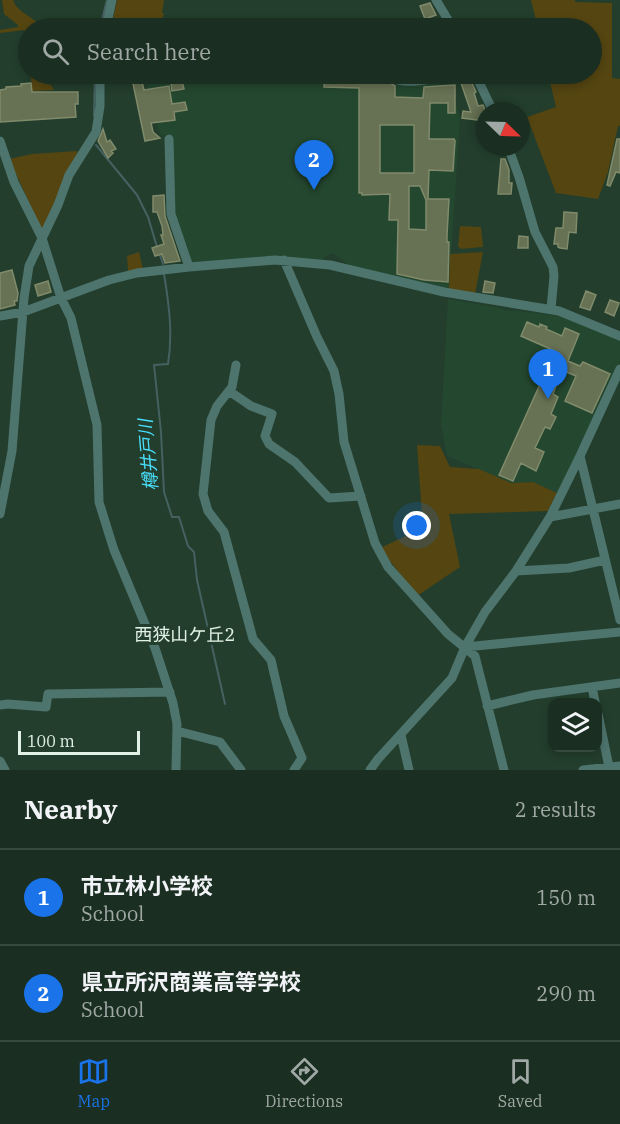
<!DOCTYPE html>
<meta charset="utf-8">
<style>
:root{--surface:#1a2e21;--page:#23362a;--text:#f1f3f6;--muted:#9fa8a5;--line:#384a3f;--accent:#1a73e8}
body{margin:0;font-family:"IBM Plex Serif","Noto Sans JP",serif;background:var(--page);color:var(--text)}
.controls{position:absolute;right:18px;bottom:18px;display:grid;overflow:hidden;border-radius:12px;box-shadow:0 3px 9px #0003}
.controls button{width:54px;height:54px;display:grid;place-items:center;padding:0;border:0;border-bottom:2px solid var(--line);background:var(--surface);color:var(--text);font:30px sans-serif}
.compass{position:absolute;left:476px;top:102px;width:54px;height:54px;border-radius:50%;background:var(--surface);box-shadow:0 3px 9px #0003;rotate:113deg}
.scale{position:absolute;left:18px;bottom:15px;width:122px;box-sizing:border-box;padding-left:6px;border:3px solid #e1f1e5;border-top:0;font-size:16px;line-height:21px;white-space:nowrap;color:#e1f1e5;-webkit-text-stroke:4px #233e2c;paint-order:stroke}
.you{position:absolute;left:417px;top:526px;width:21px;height:21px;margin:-15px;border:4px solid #fff;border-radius:50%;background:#1a73e8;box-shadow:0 0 0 9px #1a73e833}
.badge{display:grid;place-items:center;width:39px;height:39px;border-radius:50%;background:var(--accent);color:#fff;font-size:20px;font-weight:700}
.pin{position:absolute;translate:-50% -50px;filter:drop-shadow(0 2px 3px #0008)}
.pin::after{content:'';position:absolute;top:32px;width:21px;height:18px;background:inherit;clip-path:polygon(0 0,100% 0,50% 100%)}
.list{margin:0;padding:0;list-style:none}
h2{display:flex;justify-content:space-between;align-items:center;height:78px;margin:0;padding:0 24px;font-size:26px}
h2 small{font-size:20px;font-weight:400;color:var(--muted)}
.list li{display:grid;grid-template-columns:39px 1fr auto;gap:18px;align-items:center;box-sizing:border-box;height:96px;padding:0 24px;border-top:2px solid var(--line)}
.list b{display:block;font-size:22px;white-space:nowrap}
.list p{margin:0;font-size:20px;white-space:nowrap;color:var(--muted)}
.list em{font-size:20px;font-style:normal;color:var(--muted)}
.icon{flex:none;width:33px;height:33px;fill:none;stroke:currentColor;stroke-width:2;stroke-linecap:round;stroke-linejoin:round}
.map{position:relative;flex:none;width:620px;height:770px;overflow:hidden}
.search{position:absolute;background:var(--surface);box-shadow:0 3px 9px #0003;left:18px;right:18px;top:18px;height:66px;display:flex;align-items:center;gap:15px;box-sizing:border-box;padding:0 21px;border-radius:33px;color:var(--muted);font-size:22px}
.sheet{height:270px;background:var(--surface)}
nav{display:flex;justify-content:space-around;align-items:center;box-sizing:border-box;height:84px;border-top:2px solid var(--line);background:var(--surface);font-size:16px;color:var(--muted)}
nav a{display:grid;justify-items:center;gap:3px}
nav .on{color:var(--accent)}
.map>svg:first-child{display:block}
</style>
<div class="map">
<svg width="620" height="770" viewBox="0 0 620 770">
<rect width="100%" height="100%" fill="#233e2c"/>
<path fill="#24472f" d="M 144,74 L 307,74 L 322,81 L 323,74 L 390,74 L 390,85 L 449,80 L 460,118 L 449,289 L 348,266 L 347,263 L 332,253 L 320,260 L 264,257 L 193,263 L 190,260 L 173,211 L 171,135 L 162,136 L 159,131 Z
M 448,299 L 500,308 L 506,311 L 521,311 L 559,316 L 620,339 L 620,361 L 616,372 L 558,493 L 515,485 L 447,456 L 441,425 Z"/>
<path fill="#544511" d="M 2,0 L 13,0 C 18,14 34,16 42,28 L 28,28 L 28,43 L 25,30 L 0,33 L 0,30 L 18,27 L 18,25 L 4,14 Z
M 117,0 L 164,0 L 162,13 L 164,13 L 161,28 L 111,28 Z
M 531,0 L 575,0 L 575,2 L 612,3 L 612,78 L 620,79 L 620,126 L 618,126 L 608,172 L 598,199 L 556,193 L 527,117 L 556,107 L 548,74 L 592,74 L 592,28 L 538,28 Z
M 31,74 L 43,74 L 43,83 L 51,85 L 54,90 L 32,91 Z
M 77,151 L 78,155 L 44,228 L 41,228 L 9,159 L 32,154 Z
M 460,226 L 481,227 L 483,247 L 461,249 L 458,246 Z
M 139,252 L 143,269 L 128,271 L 127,256 Z
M 483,252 L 475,294 L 449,289 L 450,254 Z
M 417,445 L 440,446 L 450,467 L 479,469 L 511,483 L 533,482 L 557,493 L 548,511 L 449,514 L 460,567 L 417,596 L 380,548 L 423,528 Z"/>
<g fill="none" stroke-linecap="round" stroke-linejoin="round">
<path stroke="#456162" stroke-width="2" d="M 100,28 L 107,0
M 94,116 L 95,74
M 96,145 L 137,195 L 148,217 L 157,247
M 159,252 L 163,264
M 164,274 C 169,304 173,334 168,364 L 154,365 L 161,432 L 164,492 L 172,517 L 179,517 L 188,546 L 194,552 L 197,580 L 225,704"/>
</g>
<path fill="#677153" stroke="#808b6b" stroke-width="1.5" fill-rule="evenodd" d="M 430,3 L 436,15 L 425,19 L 420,6 Z
M 131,74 L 140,74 L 144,90 L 169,86 L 172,104 L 185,102 L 187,110 L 174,112 L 175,120 L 151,123 L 153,132 L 160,138 L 145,141 Z
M 325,74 L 386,74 L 388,82 L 395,86 L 395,97 L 423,98 L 424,87 L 455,85 L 455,113 L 448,113 L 448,103 L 430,103 L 429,139 L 454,139 L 455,141 L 453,171 L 429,170 L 428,199 L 449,199 L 447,235 L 447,242 L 449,242 L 448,282 L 424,280 L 397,274 L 398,220 L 389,220 L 390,194 L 362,195 L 362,193 L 359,193 L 359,88 L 324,87 ZM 380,125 L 414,125 L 414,173 L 380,173 ZM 409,186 L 420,186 L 426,200 L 426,230 L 409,229 Z
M 469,77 L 476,92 L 474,93 L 478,106 L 483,105 L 485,110 L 485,121 L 462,118 L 463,111 L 471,112 L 460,80 Z
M 182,81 L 184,89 L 172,91 L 171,83 Z
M 31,83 L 32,92 L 78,92 L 78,104 L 75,104 L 76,117 L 0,122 L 0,90 L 6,89 L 6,87 L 21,86 L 21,84 Z
M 103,129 L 107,142 L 110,140 L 116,149 L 111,151 L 113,153 L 108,158 L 98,141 Z
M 617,139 L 620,139 L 620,173 L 616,172 L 610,186 L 607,185 Z
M 501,159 L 505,159 L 509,170 L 509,183 L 512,183 L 511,194 L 498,194 Z
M 164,195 L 165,216 L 180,261 L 165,263 L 162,254 L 155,256 L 152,248 L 164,244 L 161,235 L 163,235 L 162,226 L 157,212 L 153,212 L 153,196 Z
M 564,212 L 577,213 L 576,233 L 569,232 L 567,249 L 560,248 L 558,247 L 558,244 L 554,244 L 556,228 L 563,228 Z
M 519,236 L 528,237 L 528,248 L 518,248 Z
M 12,270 L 18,293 L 17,301 L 14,301 L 15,305 L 0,309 L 0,273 Z
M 48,281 L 51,292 L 38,296 L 35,285 Z
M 485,281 L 495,283 L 493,293 L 483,292 Z
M 586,291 L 596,295 L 590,310 L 580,307 Z
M 610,300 L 619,303 L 614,316 L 605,312 Z
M 527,322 L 539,327 L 540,324 L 547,327 L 546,329 L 562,336 L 565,328 L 579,334 L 568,361 L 580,366 L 583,362 L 610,374 L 592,413 L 565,401 L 576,376 L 562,370 L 553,394 L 558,397 L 551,414 L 556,417 L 550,429 L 545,427 L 535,448 L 544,452 L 536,471 L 521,463 L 513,481 L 499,475 L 555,351 L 521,336 Z"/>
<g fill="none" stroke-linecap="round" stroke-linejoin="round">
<path stroke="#4e746e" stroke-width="9" d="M 436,0 L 453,28
M 106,28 L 112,0
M 314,74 L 318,74
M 393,74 L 393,78 C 406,86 441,77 456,74
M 475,74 L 493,111
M 169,139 L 171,214 L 189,267
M 0,141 L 14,182 L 42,238 L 61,298 L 71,318 L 97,425 L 99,502 L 114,550 L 155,648 L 173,703 L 177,724 L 176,770
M 508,147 L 519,177 L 535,232 L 553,267 L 554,276 L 551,309
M 284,260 L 317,337 L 334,371 L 339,394 L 344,442 L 375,543 L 388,567 L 448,634 L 475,656 L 504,770
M 0,316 L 23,312 L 109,280 L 137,273 L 189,267 L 275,260 L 330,265 L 444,292 L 559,311 L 620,336
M 236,365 L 232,387 L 217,406 L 211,420 L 203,494 L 208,511 L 224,532 L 253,639 L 271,660 L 284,716 L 302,758 L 294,770
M 229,391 L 251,406 L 272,414 L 265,436 L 269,444 L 295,462 L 329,498 L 361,496
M 580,456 L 620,620
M 0,514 L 12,451 L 24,298 L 29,266 L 58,205 L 69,175 L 96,132 L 100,106 L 100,74
M 550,517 L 620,504
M 516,571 L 569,568 L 605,560
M 465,647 L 620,632
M 592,687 L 595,702
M 0,705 L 8,704 L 46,707 L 48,694 L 170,692
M 487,706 L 533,695 L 620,683
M 598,714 L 609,767
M 177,731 L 220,742 L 241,770
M 401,735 L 409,770
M 0,761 L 5,770
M 370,770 L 378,759 L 452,678 L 465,647 L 485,612 L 516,571 L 550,517 L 580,456 L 620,369
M 583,770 L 620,766"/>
</g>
<g text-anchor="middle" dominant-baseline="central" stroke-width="6" stroke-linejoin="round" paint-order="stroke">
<g font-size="18" font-style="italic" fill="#49dffd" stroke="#233e2c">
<text transform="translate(148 455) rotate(-95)">樽井戸川</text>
</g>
<g font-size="18" fill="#e1f1e5" stroke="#233e2c">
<text x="185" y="634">西狭山ケ丘2</text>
</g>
</g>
</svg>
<div class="controls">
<button><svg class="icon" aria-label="layers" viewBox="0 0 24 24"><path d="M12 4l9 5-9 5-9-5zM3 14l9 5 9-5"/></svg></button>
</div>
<svg class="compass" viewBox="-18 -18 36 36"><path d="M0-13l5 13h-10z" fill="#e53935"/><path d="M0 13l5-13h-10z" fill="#9fa8a5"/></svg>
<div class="scale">100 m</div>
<div class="you"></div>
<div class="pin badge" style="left:548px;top:399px">1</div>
<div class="pin badge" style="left:314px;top:190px">2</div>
<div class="search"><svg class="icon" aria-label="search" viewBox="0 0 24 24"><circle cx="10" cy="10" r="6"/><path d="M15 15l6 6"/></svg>Search here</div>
</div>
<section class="sheet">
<h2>Nearby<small>2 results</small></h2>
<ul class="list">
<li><span class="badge">1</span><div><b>市立林小学校</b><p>School</p></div><em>150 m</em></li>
<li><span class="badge">2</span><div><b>県立所沢商業高等学校</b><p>School</p></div><em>290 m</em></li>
</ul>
</section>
<nav>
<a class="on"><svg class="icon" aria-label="map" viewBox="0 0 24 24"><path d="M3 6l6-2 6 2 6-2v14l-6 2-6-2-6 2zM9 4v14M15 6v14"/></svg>Map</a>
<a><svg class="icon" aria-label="directions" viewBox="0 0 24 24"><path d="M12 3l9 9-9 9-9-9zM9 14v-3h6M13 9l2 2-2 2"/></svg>Directions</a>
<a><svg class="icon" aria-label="saved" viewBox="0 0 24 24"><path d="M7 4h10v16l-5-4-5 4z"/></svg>Saved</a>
</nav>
